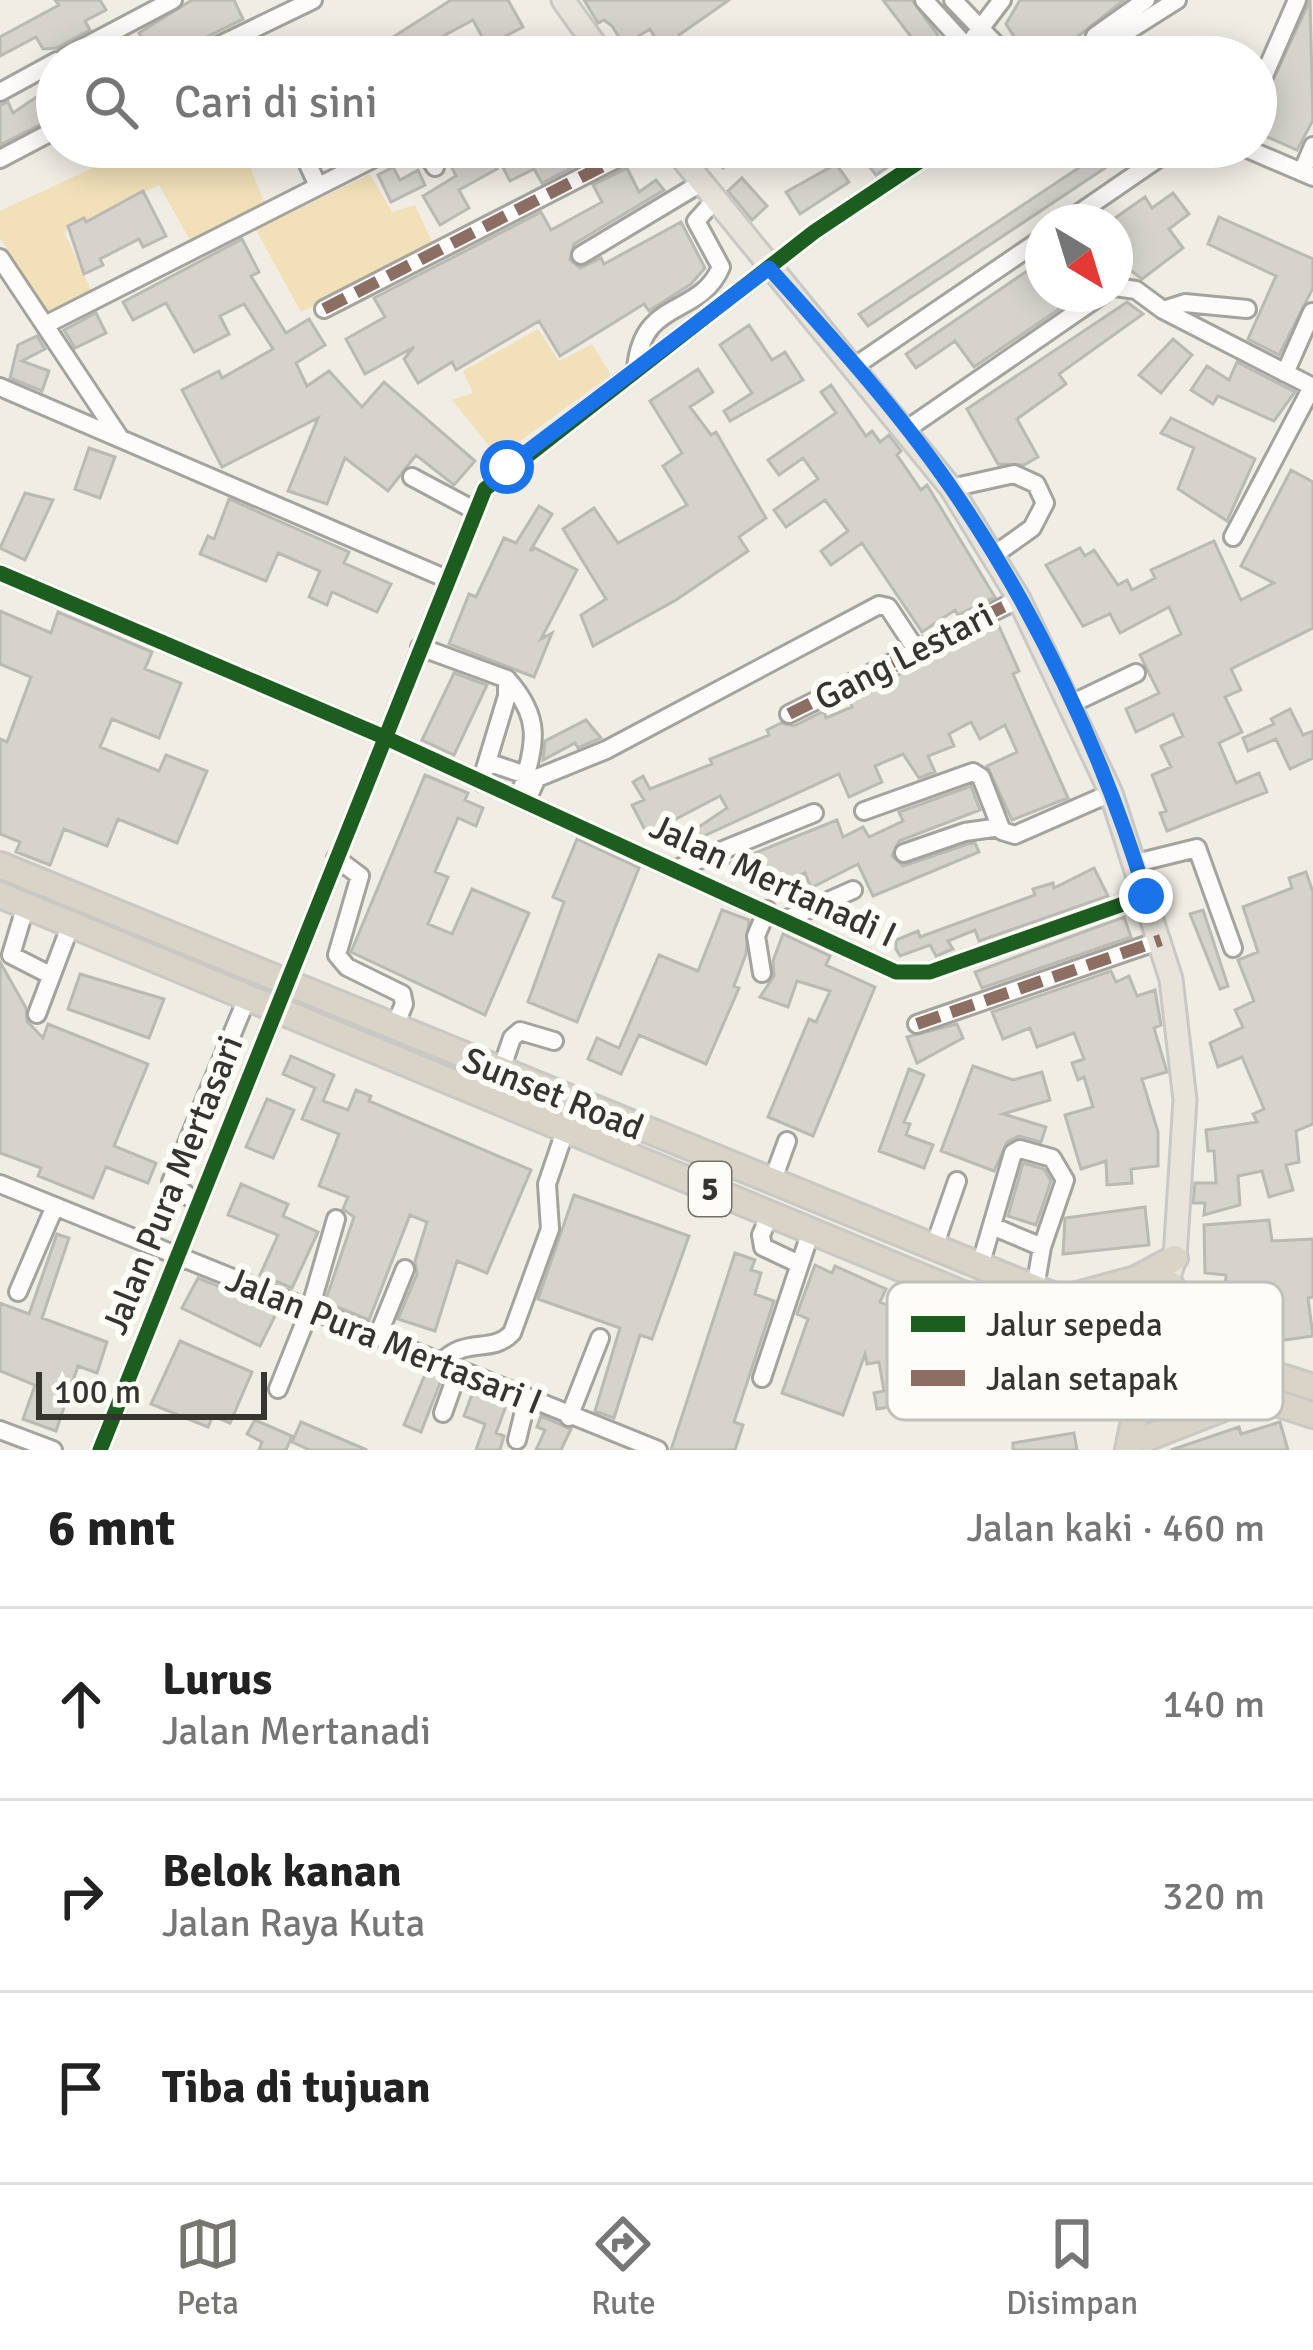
<!DOCTYPE html>
<html lang="id">
<meta charset="utf-8">
<style>
:root{--surface:#fff;--page:#f6f6f6;--text:#222;--muted:#767676;--line:#e0e0e0;--accent:#77756f}
body{margin:0;font-family:Signika,sans-serif;background:var(--page);color:var(--text)}
.compass{position:absolute;left:1025px;top:204px;width:108px;height:108px;border-radius:50%;background:var(--surface);box-shadow:0 6px 30px #0003;rotate:142deg}
.scale{position:absolute;left:36px;bottom:30px;width:231px;box-sizing:border-box;padding-left:12px;border:6px solid #36342f;border-top:0;font-size:33px;line-height:42px;white-space:nowrap;color:#36342f;-webkit-text-stroke:9px #fefcf7;paint-order:stroke}
.stop{position:absolute;width:36px;height:36px;margin:-27px;border:9px solid #1a73e8;border-radius:50%;background:#fff}
.stop.end{background:#1a73e8;border-color:#fff;box-shadow:0 3px 12px #0008}
.list{margin:0;padding:0;list-style:none}
h2{display:flex;justify-content:space-between;align-items:center;height:156px;margin:0;padding:0 48px;font-size:51px}
h2 small{font-size:39px;font-weight:400;color:var(--muted)}
.list li{display:grid;grid-template-columns:78px 1fr auto;gap:36px;align-items:center;box-sizing:border-box;height:192px;padding:0 48px;border-top:3px solid var(--line)}
.list b{display:block;font-size:45px;white-space:nowrap}
.list p{margin:0;font-size:39px;white-space:nowrap;color:var(--muted)}
.list em{font-size:39px;font-style:normal;color:var(--muted)}
.icon{flex:none;width:66px;height:66px;fill:none;stroke:currentColor;stroke-width:2;stroke-linecap:round;stroke-linejoin:round}
.map{position:relative;flex:none;width:1313px;height:1450px;overflow:hidden}
.search{position:absolute;background:var(--surface);box-shadow:0 6px 30px #0003;left:36px;right:36px;top:36px;height:132px;display:flex;align-items:center;gap:30px;box-sizing:border-box;padding:0 42px;border-radius:66px;color:var(--muted);font-size:45px}
.sheet{height:732px;background:var(--surface)}
nav{display:flex;justify-content:space-around;align-items:center;box-sizing:border-box;height:168px;border-top:3px solid var(--line);background:var(--surface);font-size:33px;color:var(--muted)}
nav a{display:grid;justify-items:center;gap:6px}
nav .on{color:var(--accent)}
.map>svg:first-child{display:block}
</style>
<div class="map">
<svg width="1313" height="1450" viewBox="0 0 1313 1450">
<rect width="100%" height="100%" fill="#f0ede5"/>
<path fill="#f1e0b8" d="M 138,147 L 242,147 L 265,204 L 191,242 L 159,185 L 64,232 L 91,290 L 50,315 L 0,238 L 0,211 Z
M 370,174 L 392,212 L 415,205 L 434,246 L 301,312 L 256,230 Z
M 538,329 L 559,361 L 592,344 L 611,375 L 498,457 L 452,400 L 473,393 L 463,371 Z"/>
<path fill="#d5d3cc" stroke="#bbb9b3" stroke-width="3" d="M 55,0 L 100,0 L 106,10 L 85,21 L 90,30 L 56,48 L 43,49 L 36,37 L 0,56 L 0,37 L 59,5 Z
M 192,0 L 234,0 L 243,19 L 166,57 L 152,57 L 139,33 Z
M 451,0 L 508,0 L 523,27 L 487,46 L 473,20 L 421,48 L 426,57 L 362,57 Z
M 584,0 L 729,0 L 679,35 L 686,46 L 666,57 L 650,29 L 624,45 L 612,26 L 604,20 L 598,23 Z
M 883,0 L 912,0 L 954,57 L 884,57 L 912,38 Z
M 1020,0 L 1124,0 L 1052,57 L 1027,57 L 1006,24 Z
M 1310,0 L 1313,120 L 1297,150 L 1256,132 L 1256,117 Z
M 57,83 L 57,116 L 0,145 L 0,105 L 8,102 L 13,113 Z
M 442,147 L 485,147 L 497,169 L 459,190 L 469,208 L 440,225 L 423,196 L 456,176 Z
M 515,147 L 612,147 L 542,183 L 534,169 L 510,181 L 497,156 Z
M 706,147 L 783,147 L 761,163 L 750,147 L 723,168 Z
M 880,147 L 916,147 L 876,175 L 864,160 Z
M 1110,147 L 1123,156 L 868,326 L 859,314 Z
M 836,164 L 849,182 L 800,214 L 786,192 Z
M 393,167 L 400,180 L 418,170 L 425,185 L 391,202 L 378,175 Z
M 627,168 L 639,192 L 656,180 L 664,190 L 574,244 L 570,260 L 580,268 L 601,258 L 604,264 L 681,222 L 705,268 L 691,284 L 649,311 L 644,304 L 560,356 L 539,321 L 456,370 L 452,362 L 418,383 L 404,359 L 414,347 L 365,374 L 346,339 L 385,317 L 374,298 L 541,212 L 551,230 L 602,202 L 593,185 Z
M 742,178 L 767,206 L 752,220 L 728,191 Z
M 143,191 L 166,236 L 143,247 L 139,239 L 100,259 L 103,265 L 84,274 L 68,226 L 84,218 L 86,222 Z
M 1173,193 L 1189,214 L 1169,229 L 1183,248 L 1142,279 L 1129,269 L 1115,274 L 1115,218 L 1145,197 L 1152,208 Z
M 1219,217 L 1313,259 L 1313,288 L 1279,355 L 1248,339 L 1276,276 L 1208,244 Z
M 242,239 L 259,272 L 251,276 L 286,333 L 309,319 L 325,345 L 296,363 L 307,386 L 329,371 L 362,407 L 384,382 L 475,461 L 454,485 L 416,455 L 388,491 L 345,458 L 327,504 L 288,491 L 318,418 L 222,467 L 182,390 L 219,371 L 222,378 L 273,349 L 244,304 L 220,316 L 229,334 L 194,352 L 166,303 L 133,320 L 123,302 Z
M 1043,260 L 1043,294 L 1081,294 L 974,367 L 955,341 L 916,368 L 906,354 Z
M 1127,302 L 1143,314 L 1059,374 L 1066,384 L 1017,419 L 1038,457 L 1024,465 L 998,464 L 967,409 Z
M 96,313 L 106,333 L 75,348 L 64,330 Z
M 749,325 L 772,360 L 785,352 L 803,380 L 730,421 L 724,411 L 752,393 L 720,345 Z
M 37,336 L 45,349 L 22,361 L 49,371 L 42,391 L 10,378 L 18,345 Z
M 1173,339 L 1192,355 L 1161,393 L 1139,375 Z
M 1237,362 L 1295,392 L 1274,421 L 1218,396 L 1213,404 L 1191,390 L 1207,366 L 1229,380 Z
M 698,369 L 713,392 L 690,407 L 711,435 L 716,432 L 766,518 L 739,537 L 748,551 L 676,600 L 593,646 L 581,615 L 606,599 L 563,529 L 594,508 L 618,543 L 687,505 L 663,466 L 682,453 L 650,401 Z
M 831,385 L 866,436 L 872,431 L 880,442 L 889,435 L 901,451 L 897,455 L 921,490 L 927,485 L 995,597 L 958,615 L 955,610 L 922,632 L 862,543 L 831,565 L 821,551 L 848,531 L 825,500 L 786,527 L 774,510 L 818,479 L 803,458 L 779,475 L 768,460 L 836,413 L 821,392 Z
M 1171,418 L 1255,459 L 1227,521 L 1178,489 L 1194,448 L 1161,433 Z
M 89,448 L 115,457 L 100,498 L 75,489 Z
M 1291,470 L 1313,482 L 1313,628 L 1231,669 L 1241,690 L 1225,697 L 1242,732 L 1219,743 L 1236,783 L 1259,773 L 1267,792 L 1167,831 L 1160,813 L 1166,811 L 1152,775 L 1171,767 L 1161,746 L 1183,736 L 1173,714 L 1136,732 L 1126,709 L 1159,693 L 1140,655 L 1181,634 L 1169,607 L 1120,633 L 1110,614 L 1083,626 L 1046,565 L 1080,548 L 1085,556 L 1094,550 L 1118,585 L 1127,580 L 1132,590 L 1155,578 L 1151,570 L 1214,541 L 1241,600 L 1274,583 L 1241,566 Z
M 25,493 L 53,500 L 25,560 L 0,548 Z
M 229,499 L 349,552 L 344,563 L 391,584 L 377,612 L 332,592 L 327,605 L 309,597 L 320,571 L 278,553 L 266,581 L 200,554 L 208,536 L 214,539 Z
M 539,506 L 552,514 L 530,551 L 535,548 L 577,570 L 541,639 L 552,633 L 534,677 L 449,644 L 469,594 L 476,597 L 504,538 L 516,543 Z
M 0,611 L 51,633 L 58,612 L 152,652 L 145,669 L 181,683 L 159,738 L 112,719 L 100,747 L 159,771 L 166,755 L 207,771 L 177,843 L 118,819 L 107,846 L 64,829 L 50,865 L 16,852 L 20,842 L 0,834 L 0,739 L 7,742 L 31,677 L 0,664 Z
M 998,624 L 1019,671 L 1013,674 L 1068,798 L 1012,820 L 987,766 L 1017,752 L 1005,725 L 980,739 L 971,722 L 949,734 L 954,746 L 928,756 L 935,772 L 919,778 L 903,754 L 875,766 L 882,782 L 849,797 L 839,774 L 684,845 L 681,839 L 727,808 L 720,796 L 647,834 L 632,805 L 644,800 L 633,782 L 643,776 L 650,789 L 712,764 L 710,759 L 769,735 L 767,730 L 781,723 L 794,726 L 824,711 L 826,718 L 852,707 L 849,700 Z
M 454,673 L 487,685 L 454,755 L 422,740 Z
M 1290,709 L 1303,735 L 1313,731 L 1313,758 L 1290,769 L 1276,739 L 1248,751 L 1243,738 L 1274,724 L 1271,719 Z
M 586,720 L 601,738 L 578,748 L 575,743 L 543,760 L 545,741 Z
M 425,775 L 468,793 L 465,800 L 483,808 L 476,826 L 458,818 L 435,872 L 448,877 L 428,924 L 452,934 L 472,889 L 529,913 L 485,1015 L 351,952 Z
M 971,786 L 980,810 L 899,841 L 892,856 L 903,866 L 968,844 L 975,843 L 979,852 L 873,896 L 858,864 L 811,888 L 805,873 L 761,892 L 752,872 L 737,879 L 730,863 L 837,820 L 843,837 L 863,827 L 869,837 L 903,821 L 899,812 Z
M 577,839 L 639,868 L 577,1022 L 528,1002 L 564,902 L 553,897 Z
M 1094,868 L 1108,896 L 979,941 L 975,930 L 948,941 L 953,949 L 936,956 L 930,945 L 900,956 L 896,949 L 896,940 L 918,931 L 920,937 L 1035,895 L 1033,889 L 1053,883 L 1054,888 Z
M 1306,872 L 1313,892 L 1313,1124 L 1296,1131 L 1299,1162 L 1286,1165 L 1293,1190 L 1269,1197 L 1262,1171 L 1238,1176 L 1240,1205 L 1204,1215 L 1205,1203 L 1193,1203 L 1195,1183 L 1216,1183 L 1214,1151 L 1208,1151 L 1206,1130 L 1257,1122 L 1253,1114 L 1264,1109 L 1242,1057 L 1218,1067 L 1210,1043 L 1243,1027 L 1235,1010 L 1254,1001 L 1238,960 L 1258,952 L 1243,907 L 1292,888 L 1289,878 Z
M 722,910 L 749,920 L 746,954 L 734,986 L 739,988 L 706,1064 L 639,1035 L 621,1074 L 588,1059 L 597,1038 L 619,1048 L 659,955 L 698,971 Z
M 1203,910 L 1228,986 L 1220,989 L 1190,914 Z
M 1124,917 L 1131,937 L 982,988 L 975,972 Z
M 783,934 L 830,956 L 826,965 L 875,987 L 813,1136 L 768,1117 L 809,1019 L 816,1022 L 830,991 L 797,981 L 788,1007 L 760,997 L 774,976 L 773,961 Z
M 0,962 L 26,1008 L 27,1021 L 43,1038 L 48,1024 L 148,1064 L 114,1146 L 156,1163 L 148,1183 L 106,1167 L 93,1198 L 38,1176 L 41,1168 L 0,1153 Z
M 1111,971 L 1116,982 L 1129,976 L 1137,996 L 1155,990 L 1161,1025 L 1154,1028 L 1167,1072 L 1142,1079 L 1158,1132 L 1158,1166 L 1131,1169 L 1132,1183 L 1107,1185 L 1106,1161 L 1081,1169 L 1065,1115 L 1093,1107 L 1084,1077 L 1078,1080 L 1072,1063 L 1084,1059 L 1074,1033 L 1037,1047 L 1030,1028 L 1003,1039 L 992,1012 Z
M 80,974 L 164,999 L 149,1038 L 68,1009 Z
M 957,1024 L 963,1038 L 917,1063 L 907,1037 Z
M 291,1056 L 334,1075 L 323,1101 L 348,1110 L 356,1090 L 371,1096 L 369,1101 L 531,1170 L 487,1273 L 457,1261 L 435,1331 L 398,1319 L 417,1274 L 415,1261 L 427,1222 L 410,1215 L 369,1320 L 325,1302 L 354,1217 L 343,1209 L 348,1197 L 319,1186 L 339,1134 L 302,1119 L 315,1088 L 283,1074 Z
M 973,1066 L 1013,1080 L 1042,1072 L 1050,1100 L 1003,1114 L 1046,1127 L 1041,1142 L 1019,1136 L 1007,1142 L 994,1171 L 941,1151 Z
M 909,1069 L 924,1075 L 904,1122 L 910,1124 L 906,1135 L 933,1145 L 924,1168 L 879,1151 Z
M 267,1099 L 294,1110 L 273,1158 L 246,1147 Z
M 1023,1163 L 1044,1169 L 1051,1181 L 1036,1225 L 1008,1216 Z
M 241,1184 L 288,1204 L 283,1216 L 318,1232 L 292,1288 L 260,1275 L 278,1235 L 228,1215 Z
M 574,1195 L 689,1236 L 652,1339 L 640,1335 L 614,1418 L 595,1411 L 620,1328 L 538,1299 Z
M 1145,1207 L 1149,1245 L 1063,1254 L 1065,1218 Z
M 1269,1220 L 1272,1241 L 1313,1239 L 1313,1297 L 1308,1298 L 1313,1336 L 1278,1341 L 1277,1334 L 1222,1336 L 1226,1275 L 1205,1273 L 1204,1225 Z
M 57,1234 L 69,1238 L 42,1318 L 107,1342 L 97,1373 L 78,1366 L 56,1431 L 23,1419 L 35,1385 L 0,1371 L 0,1303 L 29,1314 Z
M 735,1253 L 755,1260 L 751,1270 L 761,1273 L 755,1294 L 774,1301 L 734,1422 L 743,1425 L 735,1450 L 671,1450 Z
M 815,1265 L 832,1273 L 835,1266 L 886,1289 L 880,1302 L 978,1345 L 970,1363 L 916,1339 L 924,1382 L 965,1379 L 967,1394 L 877,1409 L 874,1393 L 884,1391 L 879,1362 L 867,1364 L 865,1354 L 843,1415 L 782,1393 L 808,1319 L 797,1314 Z
M 198,1278 L 278,1310 L 260,1346 L 182,1308 Z
M 180,1341 L 252,1372 L 230,1423 L 213,1416 L 208,1427 L 151,1404 Z
M 426,1372 L 442,1378 L 421,1432 L 404,1425 Z
M 474,1389 L 507,1403 L 496,1433 L 504,1436 L 500,1450 L 476,1450 L 485,1424 L 464,1416 Z
M 541,1416 L 571,1429 L 561,1450 L 536,1450 L 545,1430 L 537,1427 Z
M 255,1420 L 292,1436 L 286,1450 L 259,1450 L 262,1442 L 247,1434 Z
M 301,1422 L 367,1450 L 310,1450 L 292,1442 Z
M 1280,1422 L 1288,1450 L 1171,1450 L 1239,1427 L 1241,1434 Z
M 1074,1433 L 1077,1450 L 1013,1450 L 1013,1443 Z"/>
<g fill="none" stroke-linecap="round" stroke-linejoin="round">
<defs>
<path id="minor" d="M 924,0 L 976,57
M 953,0 L 1008,57
M 974,37 L 1002,0
M 1090,55 L 1095,36 L 1146,0
M 65,57 L 173,0
M 195,57 L 313,0
M 1087,57 L 1177,0
M 0,92 L 57,61
M 1256,94 L 1297,0
M 300,147 L 318,186
M 422,147 L 435,167
M 1243,147 L 1313,177
M 0,159 L 57,129
M 1302,172 L 1313,146
M 1066,222 L 1175,147
M 581,255 L 701,183
M 0,258 L 118,435
M 1115,287 L 1136,290 L 1163,310 L 1313,387
M 324,309 L 640,147
M 1163,310 L 1185,303 L 1247,309
M 45,325 L 396,147
M 855,366 L 1043,238
M 636,369 C 642,297 699,318 721,267 L 696,221 L 714,201
M 1285,373 L 1312,312
M 0,387 L 447,579
M 907,429 L 1103,294
M 412,477 L 474,510
M 951,488 L 1014,474 L 1036,484 L 1045,503 L 1032,528 L 994,555
M 1233,537 L 1312,387
M 0,573 L 384,737 L 896,972 L 930,972 L 1146,896
M 420,647 L 507,679 L 507,696 L 481,782
M 507,679 C 543,719 535,743 521,792
M 1071,704 L 1136,673
M 789,714 L 1019,599
M 487,762 L 526,775
M 526,802 L 537,778 L 606,750 L 879,605 L 888,607 L 917,651
M 864,811 L 973,772 L 981,777 L 1002,831 L 1015,835 L 1111,793
M 904,853 L 965,832 L 1000,827
M 336,858 L 360,876 L 337,955 L 347,967 L 402,994 L 404,1004 L 394,1029
M 1136,863 L 1197,848 L 1233,948
M 674,870 L 814,813
M 26,905 L 11,955 L 50,975
M 787,919 L 853,890
M 762,973 L 756,936 L 767,910
M 37,1014 L 71,924
M 917,1024 L 1161,940
M 500,1073 L 512,1038 L 520,1031 L 554,1041
M 772,1182 L 787,1141
M 0,1184 L 658,1450
M 198,1204 L 171,1182 L 247,998
M 770,1214 L 761,1235 L 763,1247 L 799,1264
M 992,1226 L 1042,1247
M 934,1247 L 957,1181
M 980,1266 L 1013,1153 L 1020,1149 L 1052,1158 L 1065,1180 L 1042,1247 L 1035,1288
M 18,1292 L 55,1206
M 377,1338 L 405,1269
M 440,1364 C 465,1335 491,1355 512,1333 L 550,1229 L 547,1184 L 565,1131
M 762,1378 L 811,1231
M 278,1389 L 310,1309 L 336,1219
M 443,1413 L 458,1371
M 569,1417 L 600,1338
M 0,1430 L 53,1450
M 517,1440 L 527,1399
M 100,1450 L 485,489 L 814,232 L 941,147"/>
<path id="major" d="M 563,0 L 604,57
M 673,147 L 951,488 L 1019,599 L 1111,793 L 1171,979 L 1185,1100 L 1175,1258 L 1151,1334"/>
<path id="highway" d="M 0,865 L 1010,1278 L 1168,1341 L 1313,1387
M 0,895 L 1045,1328 L 1313,1415
M 1170,1284 L 1189,1322 L 1217,1357
M 1062,1299 L 1136,1279 L 1175,1258
M 1147,1438 L 1254,1396
M 1128,1450 L 1148,1352"/>
</defs>
<use href="#minor" stroke="#a5a39d" stroke-width="22"/>
<use href="#major" stroke="#c9c8c4" stroke-width="27"/>
<use href="#highway" stroke="#c9c8c4" stroke-width="30"/>
<path stroke="#cfcecb" stroke-width="3" stroke-dasharray="9 6" stroke-linecap="butt" d="M 1118,1371 L 1114,1381 L 1120,1388
M 1160,1405 L 1181,1400"/>
<use href="#minor" stroke="#fdfcfb" stroke-width="16"/>
<use href="#major" stroke="#e8e4dc" stroke-width="21"/>
<use href="#highway" stroke="#d9d4c7" stroke-width="24"/>
<path stroke="#8d6e63" stroke-width="12" stroke-dasharray="24 12" stroke-linecap="butt" d="M 324,309 L 640,147
M 789,714 L 1019,599
M 917,1024 L 1161,940"/>
<defs>
<path id="cycleway" d="M 0,573 L 384,737 L 896,972 L 930,972 L 1146,896
M 100,1450 L 485,489 L 814,232 L 941,147"/>
</defs>
<use href="#cycleway" stroke="#fefcf7" stroke-width="22"/>
<use href="#cycleway" stroke="#1b5e20" stroke-width="15"/>
</g>
<g fill="none" stroke-linecap="round" stroke-linejoin="round">
<path stroke="#1a73e8" stroke-width="15" d="M 507,467 L 769,268 C 832,338 896,408 950,486 C 1035,608 1103,753 1146,896"/>
</g>
<g text-anchor="middle" dominant-baseline="central" stroke-width="12" stroke-linejoin="round" paint-order="stroke">
<rect fill="#fefcf7" stroke="#72706b" stroke-width="3" x="689" y="1162" width="42" height="54" rx="9"/>
<g font-size="33" font-weight="bold" fill="#36342f">
<text x="710" y="1189">5</text>
</g>
<g font-size="36" fill="#36342f" stroke="#fefcf7">
<text transform="translate(904 657) rotate(-27)">Gang Lestari</text>
<text transform="translate(773 881) rotate(25)">Jalan Mertanadi I</text>
<text transform="translate(553 1094) rotate(22)">Sunset Road</text>
<text transform="translate(173 1185) rotate(-68)">Jalan Pura Mertasari</text>
<text transform="translate(384 1341) rotate(22)">Jalan Pura Mertasari I</text>
</g>
</g>
<rect x="887" y="1282" width="396" height="138" rx="18" fill="#fefcf7" stroke="#c2c0bb" stroke-width="3"/>
<rect x="911" y="1316" width="54" height="16" fill="#1b5e20"/>
<rect x="911" y="1370" width="54" height="16" fill="#8d6e63"/>
<g font-size="33" fill="#36342f">
<text x="986" y="1336">Jalur sepeda</text>
<text x="986" y="1390">Jalan setapak</text>
</g>
</svg>
<svg class="compass" viewBox="-18 -18 36 36"><path d="M0-13l5 13h-10z" fill="#e53935"/><path d="M0 13l5-13h-10z" fill="#767676"/></svg>
<div class="scale">100 m</div>
<div class="stop" style="left:507px;top:467px"></div>
<div class="stop end" style="left:1146px;top:896px"></div>
<div class="search"><svg class="icon" aria-label="search" viewBox="0 0 24 24"><circle cx="10" cy="10" r="6"/><path d="M15 15l6 6"/></svg>Cari di sini</div>
</div>
<section class="sheet">
<h2>6 mnt<small>Jalan kaki · 460 m</small></h2>
<ul class="list">
<li><svg class="icon" aria-label="ahead" viewBox="0 0 24 24"><path d="M12 20V5M6 11l6-6 6 6"/></svg><div><b>Lurus</b><p>Jalan Mertanadi</p></div><em>140 m</em></li>
<li><svg class="icon" aria-label="right" viewBox="0 0 24 24"><path d="M7 20v-9h11M14 6l5 5-5 5"/></svg><div><b>Belok kanan</b><p>Jalan Raya Kuta</p></div><em>320 m</em></li>
<li><svg class="icon" aria-label="arrive" viewBox="0 0 24 24"><path d="M6 21V4h12l-3 4 3 4H6"/></svg><div><b>Tiba di tujuan</b></div></li>
</ul>
</section>
<nav>
<a class="on"><svg class="icon" aria-label="map" viewBox="0 0 24 24"><path d="M3 6l6-2 6 2 6-2v14l-6 2-6-2-6 2zM9 4v14M15 6v14"/></svg>Peta</a>
<a><svg class="icon" aria-label="directions" viewBox="0 0 24 24"><path d="M12 3l9 9-9 9-9-9zM9 14v-3h6M13 9l2 2-2 2"/></svg>Rute</a>
<a><svg class="icon" aria-label="saved" viewBox="0 0 24 24"><path d="M7 4h10v16l-5-4-5 4z"/></svg>Disimpan</a>
</nav>
